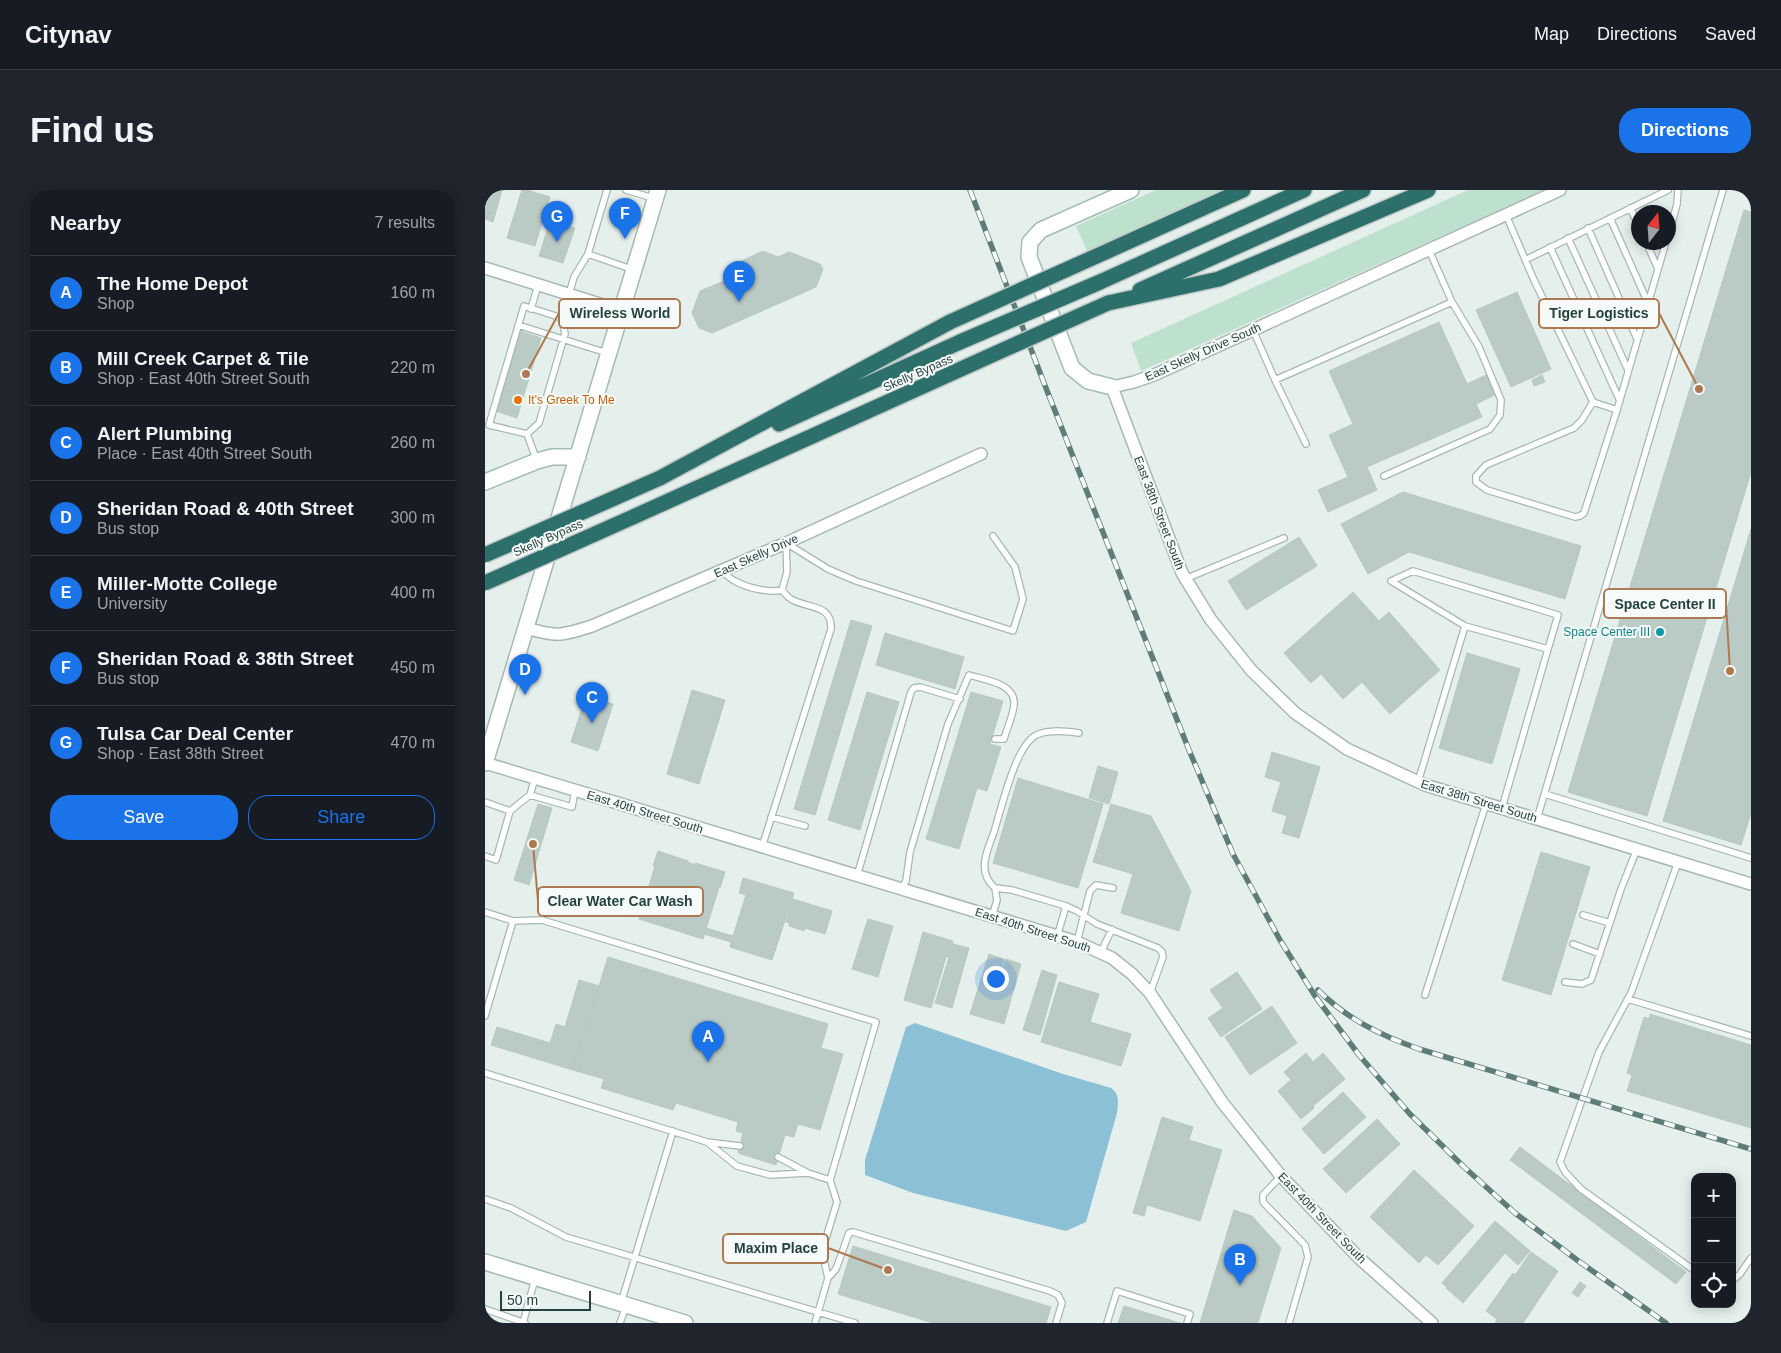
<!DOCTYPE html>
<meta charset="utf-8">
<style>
:root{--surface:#171b24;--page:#20242c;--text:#f1f3f6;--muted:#9ea1a6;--line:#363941;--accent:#1a73e8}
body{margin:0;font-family:Arial,sans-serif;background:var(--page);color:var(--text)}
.controls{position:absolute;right:15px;bottom:15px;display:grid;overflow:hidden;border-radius:10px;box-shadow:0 2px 12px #0003}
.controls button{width:45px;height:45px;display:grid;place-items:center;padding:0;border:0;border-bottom:1px solid var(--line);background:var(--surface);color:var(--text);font:25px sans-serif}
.compass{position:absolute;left:1146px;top:15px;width:45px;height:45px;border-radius:50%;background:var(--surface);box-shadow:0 2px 12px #0003;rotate:17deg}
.scale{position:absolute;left:15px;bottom:12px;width:91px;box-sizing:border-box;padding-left:5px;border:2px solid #23423e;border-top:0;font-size:14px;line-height:18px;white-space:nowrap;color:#23423e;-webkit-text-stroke:4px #f6fbf9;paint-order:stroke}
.you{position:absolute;left:510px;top:788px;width:18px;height:18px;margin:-12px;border:4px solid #fff;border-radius:50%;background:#1a73e8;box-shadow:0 0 0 8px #1a73e833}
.badge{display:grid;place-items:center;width:32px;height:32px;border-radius:50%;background:var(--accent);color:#fff;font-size:16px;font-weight:700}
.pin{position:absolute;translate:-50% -41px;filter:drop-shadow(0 1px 2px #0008)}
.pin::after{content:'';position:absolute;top:26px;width:18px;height:15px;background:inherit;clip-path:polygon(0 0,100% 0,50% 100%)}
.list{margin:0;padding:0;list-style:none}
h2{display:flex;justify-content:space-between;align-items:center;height:65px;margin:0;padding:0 20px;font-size:21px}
h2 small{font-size:16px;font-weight:400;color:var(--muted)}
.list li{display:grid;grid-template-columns:32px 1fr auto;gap:15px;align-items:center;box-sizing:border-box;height:75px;padding:0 20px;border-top:1px solid var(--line)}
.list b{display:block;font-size:19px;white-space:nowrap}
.list p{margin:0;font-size:16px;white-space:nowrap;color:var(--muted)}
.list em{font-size:16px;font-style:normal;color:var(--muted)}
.actions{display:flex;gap:10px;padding:15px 20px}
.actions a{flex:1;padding:11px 0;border:1px solid var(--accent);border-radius:20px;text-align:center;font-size:18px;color:var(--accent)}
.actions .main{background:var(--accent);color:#fff}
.icon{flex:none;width:28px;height:28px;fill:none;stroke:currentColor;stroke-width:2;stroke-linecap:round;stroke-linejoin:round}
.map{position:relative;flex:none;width:1266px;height:1133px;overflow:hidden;border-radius:20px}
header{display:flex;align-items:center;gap:30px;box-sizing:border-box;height:70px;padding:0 25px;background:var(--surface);border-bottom:1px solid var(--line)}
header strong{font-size:24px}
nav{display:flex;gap:28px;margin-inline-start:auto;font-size:18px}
.intro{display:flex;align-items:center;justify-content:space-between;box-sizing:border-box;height:120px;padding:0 30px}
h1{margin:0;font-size:35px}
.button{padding:12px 22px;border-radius:20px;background:var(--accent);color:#fff;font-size:18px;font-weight:700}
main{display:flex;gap:30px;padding:0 30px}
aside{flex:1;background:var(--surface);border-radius:20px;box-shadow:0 2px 12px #0003}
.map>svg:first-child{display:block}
</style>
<header>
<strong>Citynav</strong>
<nav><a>Map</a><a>Directions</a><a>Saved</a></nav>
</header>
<div class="intro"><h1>Find us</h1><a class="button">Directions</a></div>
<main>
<aside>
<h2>Nearby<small>7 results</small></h2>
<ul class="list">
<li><span class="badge">A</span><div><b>The Home Depot</b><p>Shop</p></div><em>160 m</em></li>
<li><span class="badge">B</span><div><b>Mill Creek Carpet &amp; Tile</b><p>Shop · East 40th Street South</p></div><em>220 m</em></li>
<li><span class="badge">C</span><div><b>Alert Plumbing</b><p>Place · East 40th Street South</p></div><em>260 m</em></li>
<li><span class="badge">D</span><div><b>Sheridan Road &amp; 40th Street</b><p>Bus stop</p></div><em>300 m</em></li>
<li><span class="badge">E</span><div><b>Miller-Motte College</b><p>University</p></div><em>400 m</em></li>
<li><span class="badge">F</span><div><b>Sheridan Road &amp; 38th Street</b><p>Bus stop</p></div><em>450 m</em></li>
<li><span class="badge">G</span><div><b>Tulsa Car Deal Center</b><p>Shop · East 38th Street</p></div><em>470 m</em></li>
</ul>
<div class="actions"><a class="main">Save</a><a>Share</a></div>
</aside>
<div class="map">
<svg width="1266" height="1133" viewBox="0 0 1266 1133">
<rect width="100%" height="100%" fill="#e5efec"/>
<path fill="#bde1cc" d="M 671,0 L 737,0 L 602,61 L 591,36 Z
M 983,0 L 1059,0 L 656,181 L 646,153 Z"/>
<path fill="#8bc0d6" d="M 430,833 L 578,884 L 626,898 C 635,905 633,911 632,923 L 601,1032 L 581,1041 L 428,1003 L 380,985 L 380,970 L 421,837 Z"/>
<path fill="#bacac5" stroke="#b7c9c4" d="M 0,0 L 17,0 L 8,32 L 0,29 Z
M 37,0 L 42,0 L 65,7 L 50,56 L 22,48 Z
M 1259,20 L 1266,22 L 1266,282 L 1162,626 L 1083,602 Z
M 65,31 L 90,38 L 78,73 L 54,66 Z
M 278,61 L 293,67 L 304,62 L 335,74 L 338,79 L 331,97 L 227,143 L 214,138 L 207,123 L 215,101 L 242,90 L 248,75 Z
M 1032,102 L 1066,179 L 1026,197 L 991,120 Z
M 954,132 L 982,194 L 1001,185 L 1010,205 L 991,214 L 997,227 L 882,277 L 892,300 L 843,322 L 833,300 L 863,287 L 844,245 L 868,234 L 844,181 Z
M 35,141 L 56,148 L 32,228 L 10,221 Z
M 1057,185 L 1060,192 L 1049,196 L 1047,190 Z
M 918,302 L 1096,356 L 1080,409 L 924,362 L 883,384 L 856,334 Z
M 1266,339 L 1266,623 L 1256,655 L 1178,631 Z
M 814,347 L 832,376 L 761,420 L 743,391 Z
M 868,402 L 894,431 L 904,422 L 955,480 L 905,524 L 877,492 L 858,509 L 836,484 L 826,493 L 799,463 Z
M 366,430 L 387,436 L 330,625 L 309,619 Z
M 400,443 L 479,467 L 470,499 L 391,475 Z
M 982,463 L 1035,479 L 1007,574 L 954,558 Z
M 207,500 L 240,510 L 214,594 L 182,584 Z
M 382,502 L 414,512 L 375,640 L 343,630 Z
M 486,502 L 518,511 L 505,554 L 516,557 L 502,601 L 492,598 L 474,659 L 441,649 Z
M 101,506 L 128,514 L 113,561 L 86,552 Z
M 787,562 L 835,577 L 814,648 L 797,643 L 802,626 L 787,621 L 796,592 L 780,587 Z
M 613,576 L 633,582 L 624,614 L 604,608 Z
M 533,588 L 618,614 L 593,698 L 508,673 Z
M 53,614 L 67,618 L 44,695 L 29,690 Z
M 626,614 L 666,626 L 706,701 L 694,741 L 636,723 L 648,684 L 608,672 Z
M 173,661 L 203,671 L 203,672 L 210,675 L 210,673 L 240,682 L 235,698 L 234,697 L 218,749 L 154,729 L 170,676 L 168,676 Z
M 1056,662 L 1105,677 L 1066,805 L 1017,790 Z
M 258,688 L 309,703 L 287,770 L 245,757 L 246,752 L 219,744 L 221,738 L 248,746 L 261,705 L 254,703 Z
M 308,709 L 347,721 L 340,744 L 320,738 L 319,741 L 304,736 L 305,733 L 301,732 Z
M 383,729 L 408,736 L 393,787 L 367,779 Z
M 438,742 L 468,751 L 463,767 L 461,767 L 446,818 L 419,810 Z
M 468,754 L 484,758 L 467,818 L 450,813 Z
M 504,764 L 519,769 L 516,780 L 517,781 L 521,769 L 536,774 L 519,834 L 485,824 Z
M 123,767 L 343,834 L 336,858 L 358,864 L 335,940 L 313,934 L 309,947 L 300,945 L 291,975 L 253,963 L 258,943 L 251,941 L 253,932 L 191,913 L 188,920 L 116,898 L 119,889 L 88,880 Z
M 557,780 L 572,785 L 555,845 L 538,840 Z
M 752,782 L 777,819 L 736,847 L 723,828 L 738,818 L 725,800 Z
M 94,790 L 114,796 L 88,880 L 6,855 L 12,837 L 65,853 L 71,834 L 80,837 Z
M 574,792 L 614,804 L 605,832 L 646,844 L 636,876 L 556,852 Z
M 787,816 L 812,853 L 765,885 L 740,847 Z
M 1165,824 L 1266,855 L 1266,938 L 1142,901 L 1147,885 L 1142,883 L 1147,867 L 1159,827 L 1164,829 Z
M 821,863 L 828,872 L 838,863 L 860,889 L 828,916 L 829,918 L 816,929 L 793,901 L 806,890 L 799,882 Z
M 858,902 L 881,927 L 839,964 L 817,939 Z
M 677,927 L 708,937 L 704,950 L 737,960 L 715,1031 L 662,1015 L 659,1026 L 648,1023 Z
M 892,929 L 915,954 L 861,1003 L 838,979 Z
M 1035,957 L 1201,1082 L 1191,1094 L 1025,970 Z
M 929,980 L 989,1036 L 953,1075 L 941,1065 L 934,1073 L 885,1027 Z
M 749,1020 L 767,1026 L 796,1058 L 773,1133 L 715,1133 Z
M 1010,1031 L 1045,1061 L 1033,1075 L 1020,1063 L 978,1113 L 961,1098 L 962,1097 L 957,1093 Z
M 368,1056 L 566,1117 L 561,1133 L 448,1133 L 353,1104 Z
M 1046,1062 L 1073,1081 L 1038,1133 L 1010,1133 L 1012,1129 L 1001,1121 L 1028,1083 L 1030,1085 Z
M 1095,1092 L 1101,1096 L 1093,1107 L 1087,1103 Z
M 639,1116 L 695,1133 L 633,1133 Z"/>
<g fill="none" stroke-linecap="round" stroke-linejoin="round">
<defs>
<path id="lane" d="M 122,0 L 103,64 L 149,80
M 141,0 L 168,8
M 1145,18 L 1154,36
M 1021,25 L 1049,90 L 1108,212 L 1132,220 L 1181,52
M 1125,28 L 1163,113
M 1103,38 L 1152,149
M 1184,44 L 1192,14 L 1193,0
M 1083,48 L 1143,180
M 1161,52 L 1173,79
M 1065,57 L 1135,211
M 1040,70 L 1183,0
M 46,119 L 53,95
M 77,128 L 39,116 L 4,235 L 42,244 L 54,233 L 80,144 L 77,128 L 89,87 L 103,64
M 33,135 L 122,163
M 768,140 L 790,190 L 821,254
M 790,190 L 967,112
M 1108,212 L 1097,230 L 1089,238 L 1001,275 L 991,286 L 991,292 L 1002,300 L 1090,327 L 1095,326 L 1099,323 L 1132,220
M 42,244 L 52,271
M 899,286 L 1005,239 L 1015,225 L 1016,210 L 994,157 L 967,112 L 944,60
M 301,353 L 343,379 L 371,391 L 528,441 L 538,409 L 530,377 L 508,346
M 237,381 C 241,384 245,389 250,391 C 262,398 284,403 297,400 L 302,382 L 301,353
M 700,389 L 799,348
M 980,436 L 906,391 L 928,381 L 1073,425 L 1063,459
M 50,588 L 45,605 L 87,617 L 90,600
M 933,592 L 980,436 L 1063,459 L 1017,618
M 1060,604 L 1266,668
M 0,612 L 25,621
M 286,627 L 320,636
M 1052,629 L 1238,0
M 277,657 L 346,439 C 347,413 322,419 306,409 C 302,407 300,403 297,400
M 0,666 L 11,670 L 25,621 L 45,605
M 1193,672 L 1146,803 L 1114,862 L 1075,972 L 1080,982 L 1096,999 L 1210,1081
M 372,686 L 426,502 L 429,498 L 435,497 L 475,509
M 510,698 L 527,700 L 581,716 L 572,747
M 416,699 L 421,691 L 425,662 L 463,534 L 484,485 C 500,490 531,493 529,515 C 528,526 522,538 519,549 L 510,549
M 581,716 L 592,721 L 612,734 L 673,758 L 677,762 L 678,767 L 665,803
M 0,722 L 28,731 L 57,730 L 391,832 L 345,990 L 352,1012 L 337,1061 L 343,1088 L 330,1133
M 1098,725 L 1125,733
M 507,727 L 512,710 L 510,698 C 502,691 498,683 500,671 C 501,661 506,651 509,642 C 516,619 529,564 546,549 C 556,538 580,541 594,543
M 592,752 L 605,701 L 611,695 L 628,698
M 1088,754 L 1115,764
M 616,762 L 627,739
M 1080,792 L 1097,794 L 1106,790 L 1136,699 L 1152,659
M 940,805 L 1001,614
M 1143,809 L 1266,846
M 0,826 L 28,731
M 0,883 L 222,952 L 252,976 L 285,985 L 323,983 L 345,990
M 222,952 L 255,956
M 293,967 L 323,983
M 796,986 L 778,1005 L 778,1012 L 820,1055 L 823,1067 L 804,1133
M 0,1009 L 26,1018 L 81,1047 L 370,1133
M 343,1088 L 351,1079 L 364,1043 L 368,1042 L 565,1101 L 573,1105 L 577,1113 L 571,1133
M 1247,1091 L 1255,1084 L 1266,1068
M 136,1113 L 188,941
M 0,1119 L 40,1133
M 38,1133 L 50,1089
M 135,1133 L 141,1116
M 622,1133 L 632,1101 L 705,1124 L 702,1133"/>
<path id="street" d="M 1075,0 L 669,185 L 649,192 L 627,197 L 697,383 L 726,430 L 766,480 L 810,523 L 862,559 L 940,595 L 1266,694
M 0,78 L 137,121
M 41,438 C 72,447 76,446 107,436 L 301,353 L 496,264
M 0,573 L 592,752 L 627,768 L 647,784 L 665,803 L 737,912 L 796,986 L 874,1068 L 947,1133"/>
<path id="secondary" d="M 627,197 L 603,191 L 587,178 L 544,67 L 545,52 L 556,40 L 646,0
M 0,292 L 52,271 L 67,267 L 93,267
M 0,573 L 173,0
M 0,1072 L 200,1133"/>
<path id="highway" d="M 605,69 L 758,0
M 615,92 L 819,0
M 655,100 L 878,0
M 623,113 L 734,89 L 943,0
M 294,234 L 475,152
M 175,288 L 465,132
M 148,327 L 527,156"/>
</defs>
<use href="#lane" stroke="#a7b8b4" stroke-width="8"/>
<use href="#street" stroke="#a7b8b4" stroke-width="14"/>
<use href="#secondary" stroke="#a3bbb6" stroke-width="18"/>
<use href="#highway" stroke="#c1cac9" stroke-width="18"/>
<use href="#lane" stroke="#fff" stroke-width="5.5"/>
<use href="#street" stroke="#fff" stroke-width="11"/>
<use href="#secondary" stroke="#fff" stroke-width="15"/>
<use href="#highway" stroke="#2d706b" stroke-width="15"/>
<defs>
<path id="rail" d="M 485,0 L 559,193 L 704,560 L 748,664 L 795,750 L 830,806 L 874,865 L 924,923 L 979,977 L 1030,1023 L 1092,1070 L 1181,1133
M 833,800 C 862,829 895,845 934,859 L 1266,959"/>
</defs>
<use href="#rail" stroke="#5e7d79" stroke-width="5.5"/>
<use href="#rail" stroke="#f6fbf9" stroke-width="4" stroke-dasharray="11" stroke-linecap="butt"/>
<defs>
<path id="highway-bridge" d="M 465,132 L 605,69
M 475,152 L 615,92
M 527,156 L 623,113
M 0,365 L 175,288
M 0,393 L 148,327"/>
</defs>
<use href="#highway-bridge" stroke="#c1cac9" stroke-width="18" stroke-linecap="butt"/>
<use href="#highway-bridge" stroke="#2d706b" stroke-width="15"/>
</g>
<circle fill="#e8710a" stroke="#f6fbf9" stroke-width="2" cx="33" cy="210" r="5"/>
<circle fill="#0f9aa8" stroke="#f6fbf9" stroke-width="2" cx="1175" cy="442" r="5"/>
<g text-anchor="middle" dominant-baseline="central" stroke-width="4" stroke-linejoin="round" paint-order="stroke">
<g font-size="12" fill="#23423e" stroke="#f6fbf9">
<text transform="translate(718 162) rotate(-24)">East Skelly Drive South</text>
<text transform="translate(433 183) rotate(-24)">Skelly Bypass</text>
<text transform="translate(674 323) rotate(69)">East 38th Street South</text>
<text transform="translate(63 348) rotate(-24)">Skelly Bypass</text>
<text transform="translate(271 366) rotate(-24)">East Skelly Drive</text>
<text transform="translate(994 611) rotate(17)">East 38th Street South</text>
<text transform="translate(160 622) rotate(17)">East 40th Street South</text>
<text transform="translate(548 740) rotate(18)">East 40th Street South</text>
<text transform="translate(837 1028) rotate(46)">East 40th Street South</text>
</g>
<g font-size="12" fill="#c56008" stroke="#f6fbf9" text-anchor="start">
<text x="43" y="210">It's Greek To Me</text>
</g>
<g font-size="12" fill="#0d838f" stroke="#f6fbf9" text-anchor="end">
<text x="1165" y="442">Space Center III</text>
</g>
</g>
<path fill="none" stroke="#ad7950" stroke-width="2" d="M1214 199L1174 123M41 184L74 123M1245 481L1241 414M48 654L53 711M403 1080L343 1058"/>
<g fill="#ad7950" stroke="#f6fbf9" stroke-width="2">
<circle cx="1214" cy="199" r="5"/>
<circle cx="41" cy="184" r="5"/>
<circle cx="1245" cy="481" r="5"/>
<circle cx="48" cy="654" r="5"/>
<circle cx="403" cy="1080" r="5"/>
</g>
<g fill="#f6fbf9" stroke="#ad7950" stroke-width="2">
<rect x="1054" y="109" width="120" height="29" rx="5"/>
<rect x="74" y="109" width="121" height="29" rx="5"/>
<rect x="1119" y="399" width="122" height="29" rx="5"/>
<rect x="53" y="697" width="165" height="29" rx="5"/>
<rect x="238" y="1044" width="105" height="29" rx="5"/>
</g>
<g font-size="14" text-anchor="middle" font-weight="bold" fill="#23423e">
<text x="1114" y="128">Tiger Logistics</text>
<text x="135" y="128">Wireless World</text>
<text x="1180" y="419">Space Center II</text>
<text x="135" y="716">Clear Water Car Wash</text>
<text x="291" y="1063">Maxim Place</text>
</g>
</svg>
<div class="controls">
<button>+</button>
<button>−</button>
<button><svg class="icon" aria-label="locate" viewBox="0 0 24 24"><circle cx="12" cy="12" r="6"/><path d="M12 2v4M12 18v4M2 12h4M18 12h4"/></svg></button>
</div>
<svg class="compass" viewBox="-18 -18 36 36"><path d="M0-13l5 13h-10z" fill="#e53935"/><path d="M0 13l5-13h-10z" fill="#9ea1a6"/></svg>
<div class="scale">50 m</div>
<div class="you"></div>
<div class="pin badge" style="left:223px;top:872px">A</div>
<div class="pin badge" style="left:755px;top:1095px">B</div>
<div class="pin badge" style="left:107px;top:533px">C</div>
<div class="pin badge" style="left:40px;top:505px">D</div>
<div class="pin badge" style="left:254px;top:112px">E</div>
<div class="pin badge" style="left:140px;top:49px">F</div>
<div class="pin badge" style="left:72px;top:52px">G</div>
</div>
</main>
